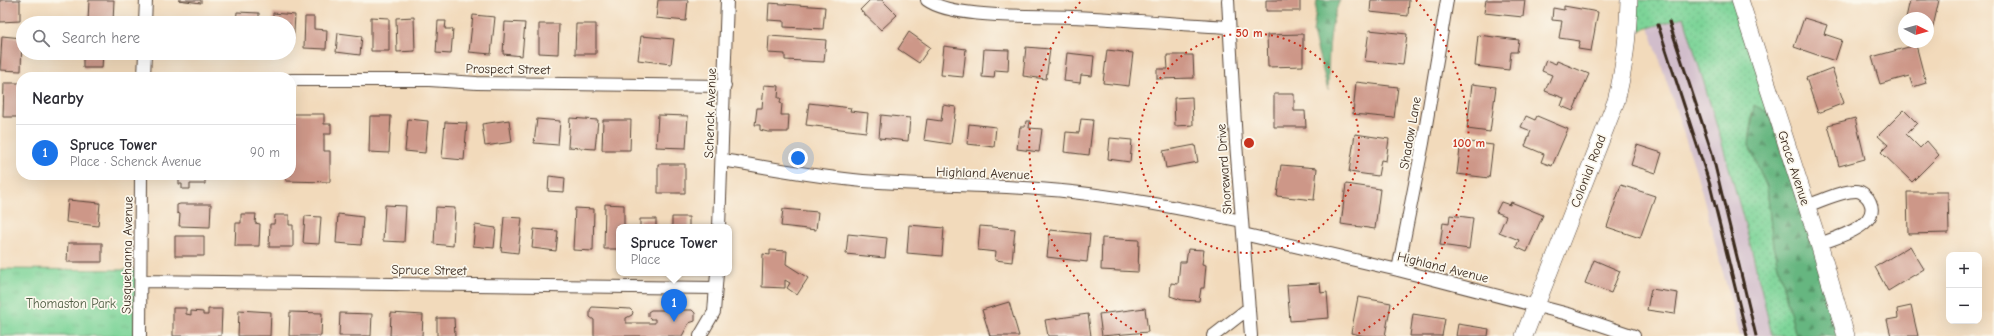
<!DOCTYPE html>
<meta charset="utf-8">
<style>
:root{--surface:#fff;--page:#f2f2f3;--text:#2b2b33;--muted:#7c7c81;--line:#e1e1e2;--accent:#1a73e8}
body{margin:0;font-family:"Comic Neue",sans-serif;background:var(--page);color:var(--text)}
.controls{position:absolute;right:12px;bottom:12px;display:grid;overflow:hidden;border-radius:8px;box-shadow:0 4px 16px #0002}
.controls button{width:36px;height:36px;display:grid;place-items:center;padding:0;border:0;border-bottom:1px solid var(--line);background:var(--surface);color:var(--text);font:20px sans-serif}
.compass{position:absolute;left:1898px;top:12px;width:36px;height:36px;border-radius:50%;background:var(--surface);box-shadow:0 4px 16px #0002;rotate:96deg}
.you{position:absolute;left:798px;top:158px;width:14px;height:14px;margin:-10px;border:3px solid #fff;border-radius:50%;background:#1a73e8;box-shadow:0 0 0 6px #1a73e833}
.badge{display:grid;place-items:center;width:26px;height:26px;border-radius:50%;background:var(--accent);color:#fff;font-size:13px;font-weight:700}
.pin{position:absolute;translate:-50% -33px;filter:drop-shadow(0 1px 2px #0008)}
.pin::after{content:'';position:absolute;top:21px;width:14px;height:12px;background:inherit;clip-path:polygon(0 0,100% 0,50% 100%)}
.popup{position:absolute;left:616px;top:224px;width:116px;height:52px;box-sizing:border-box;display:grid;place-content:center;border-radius:8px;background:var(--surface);filter:drop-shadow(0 1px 3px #0005);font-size:13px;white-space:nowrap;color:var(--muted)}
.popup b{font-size:15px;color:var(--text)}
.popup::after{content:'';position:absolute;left:50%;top:100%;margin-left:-8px;border:8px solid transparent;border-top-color:var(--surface)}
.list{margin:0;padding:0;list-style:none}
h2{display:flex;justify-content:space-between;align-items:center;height:52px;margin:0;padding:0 16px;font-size:17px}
h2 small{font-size:13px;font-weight:400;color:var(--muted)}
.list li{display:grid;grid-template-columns:26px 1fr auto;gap:12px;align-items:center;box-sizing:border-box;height:56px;padding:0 16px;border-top:1px solid var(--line)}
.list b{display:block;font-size:15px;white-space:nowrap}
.list p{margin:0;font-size:13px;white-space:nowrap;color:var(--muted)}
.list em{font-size:13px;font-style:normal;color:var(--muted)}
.icon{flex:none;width:22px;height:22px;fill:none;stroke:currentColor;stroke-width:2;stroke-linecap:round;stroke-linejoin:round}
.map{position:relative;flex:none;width:1994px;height:336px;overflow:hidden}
.search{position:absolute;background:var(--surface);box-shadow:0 4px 16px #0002;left:16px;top:16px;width:280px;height:44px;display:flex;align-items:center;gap:10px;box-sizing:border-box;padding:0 14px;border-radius:22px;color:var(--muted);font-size:15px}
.panel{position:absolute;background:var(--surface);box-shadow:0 4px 16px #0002;left:16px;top:72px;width:280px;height:108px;border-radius:16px}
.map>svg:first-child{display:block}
</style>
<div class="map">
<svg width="1994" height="336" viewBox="0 0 1994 336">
<defs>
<pattern id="grass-dots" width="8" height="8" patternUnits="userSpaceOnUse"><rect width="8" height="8" fill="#7dd498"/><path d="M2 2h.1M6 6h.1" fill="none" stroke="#6db683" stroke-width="1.8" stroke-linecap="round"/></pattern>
<pattern id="forest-firs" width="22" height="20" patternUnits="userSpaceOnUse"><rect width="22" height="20" fill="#66b680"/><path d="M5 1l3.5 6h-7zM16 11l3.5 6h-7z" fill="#559468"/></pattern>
<pattern id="park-tufts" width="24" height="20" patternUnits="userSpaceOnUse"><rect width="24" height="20" fill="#7dd498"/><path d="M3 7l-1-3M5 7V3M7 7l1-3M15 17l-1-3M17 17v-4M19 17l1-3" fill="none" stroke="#6db683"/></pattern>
</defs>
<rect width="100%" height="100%" fill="#fbf7ec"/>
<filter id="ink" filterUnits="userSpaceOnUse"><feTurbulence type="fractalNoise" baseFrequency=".025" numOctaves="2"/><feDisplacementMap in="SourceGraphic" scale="8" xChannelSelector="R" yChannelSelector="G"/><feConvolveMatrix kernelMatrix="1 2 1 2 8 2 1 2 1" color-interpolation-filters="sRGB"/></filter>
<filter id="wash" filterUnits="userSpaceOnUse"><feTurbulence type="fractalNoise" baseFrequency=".012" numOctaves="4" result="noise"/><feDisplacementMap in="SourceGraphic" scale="16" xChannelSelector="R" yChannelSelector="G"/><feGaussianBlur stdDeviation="0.9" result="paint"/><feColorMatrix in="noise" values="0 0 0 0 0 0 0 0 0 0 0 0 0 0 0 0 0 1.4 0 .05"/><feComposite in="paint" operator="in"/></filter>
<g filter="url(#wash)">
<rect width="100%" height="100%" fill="#f2dabb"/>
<path fill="#d1bdcb" d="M 1684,17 L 1723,143 L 1763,295 L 1772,336 L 1740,336 L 1696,171 L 1649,28 Z"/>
<path fill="url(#grass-dots)" stroke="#5c7f5b" d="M 1629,0 L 1740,0 L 1782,132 L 1752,112 L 1749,145 L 1767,188 L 1773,246 L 1796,336 L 1772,336 C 1749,228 1716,123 1684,17 L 1628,34 Z"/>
<path fill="url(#forest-firs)" stroke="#50704f" d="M 1317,0 L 1340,0 C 1327,29 1329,59 1328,90 L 1313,33 Z
M 1754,105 L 1769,113 L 1846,336 L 1796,336 L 1773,246 L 1767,188 L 1749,145 Z"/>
<path fill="url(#park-tufts)" stroke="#5c7f5b" d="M 0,269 L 141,270 L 140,336 L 0,336 Z"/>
<g id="blocks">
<path fill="#cd9788" d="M 0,0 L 20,0 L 20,21 L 0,22 Z
M 89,0 L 114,0 L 113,22 L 88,21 Z
M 178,0 L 201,0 L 201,3 Z
M 658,0 L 688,0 L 686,21 L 656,18 Z
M 870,0 L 882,0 L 897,15 L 881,30 L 860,10 Z
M 1266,0 L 1300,0 L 1300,11 L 1266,11 Z
M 1371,0 L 1409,0 L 1408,16 L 1370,12 Z
M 1486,0 L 1525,0 L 1523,17 L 1484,13 Z
M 1910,0 L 1939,0 L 1932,31 L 1928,31 L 1928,18 L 1906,18 Z
M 769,3 L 825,7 L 823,29 L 784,27 L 784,21 L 768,20 Z
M 1564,6 L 1598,12 L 1591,51 L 1578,49 L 1580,41 L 1559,38 L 1562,21 L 1552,20 L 1553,8 L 1564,10 Z
M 237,12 L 259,13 L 259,23 L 236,23 Z
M 273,13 L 295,15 L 293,48 L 289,48 L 289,23 L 273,23 Z
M 473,15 L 495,17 L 491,54 L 469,52 Z
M 305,17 L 314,17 L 314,29 L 327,30 L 326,49 L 304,48 Z
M 371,17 L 389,18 L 389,51 L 371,51 Z
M 414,17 L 415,51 L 397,52 L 396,18 Z
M 1804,18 L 1827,25 L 1824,34 L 1842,40 L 1835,61 L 1794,47 Z
M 438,21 L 446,21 L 445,29 L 453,29 L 451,54 L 436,53 Z
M 505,22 L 525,23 L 522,56 L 503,54 Z
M 539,24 L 559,24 L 558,54 L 539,53 Z
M 576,24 L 596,24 L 596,54 L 575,54 Z
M 1369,30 L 1407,34 L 1403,65 L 1365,61 Z
M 909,32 L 930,47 L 919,63 L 898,49 Z
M 338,33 L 362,36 L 360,55 L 336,52 Z
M 1303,34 L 1303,66 L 1268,67 L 1267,35 Z
M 1478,35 L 1519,40 L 1517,52 L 1511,52 L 1509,70 L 1475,66 Z
M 2,36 L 22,38 L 21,71 L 0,70 Z
M 641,36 L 674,39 L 671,64 L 638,60 Z
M 769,36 L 826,40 L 824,62 L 785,60 L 785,54 L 768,53 Z
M 1916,45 L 1926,83 L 1913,87 L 1909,76 L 1880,84 L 1872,57 Z
M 944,46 L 966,49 L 963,77 L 941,75 Z
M 1026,47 L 1050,49 L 1046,79 L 1023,76 Z
M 984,49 L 1009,50 L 1008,71 L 995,70 L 994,78 L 982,77 Z
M 1107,50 L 1133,53 L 1129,86 L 1103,83 Z
M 83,53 L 103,53 L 102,68 L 83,68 Z
M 1067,53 L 1094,56 L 1092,76 L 1081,75 L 1080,83 L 1064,81 Z
M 1167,55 L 1193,55 L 1194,78 L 1157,79 L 1157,69 L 1168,69 Z
M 1546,60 L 1556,64 L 1557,61 L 1589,74 L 1573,111 L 1561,106 L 1564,98 L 1545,91 L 1552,75 L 1542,71 Z
M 1832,68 L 1844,103 L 1818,113 L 1806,78 Z
M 1356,82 L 1398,87 L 1394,118 L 1353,114 Z
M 4,83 L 21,83 L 21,117 L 3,117 Z
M 1472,84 L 1496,87 L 1490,132 L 1467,129 Z
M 764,85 L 779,86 L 778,98 L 781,98 L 780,103 L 782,104 L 781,115 L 789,115 L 788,132 L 768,132 L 760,130 L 760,125 L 755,125 L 757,108 L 762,108 Z
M 1274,94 L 1294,94 L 1294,111 L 1305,111 L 1306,127 L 1274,127 Z
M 1192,97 L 1193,125 L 1175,126 L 1174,98 Z
M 809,103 L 851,108 L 850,111 L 868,113 L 866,132 L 806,125 Z
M 943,105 L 956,107 L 951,144 L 924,140 L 927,119 L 941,121 Z
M 1904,110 L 1917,123 L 1906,134 L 1920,148 L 1927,141 L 1939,155 L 1912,182 L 1881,152 L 1888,145 L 1878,136 Z
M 292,114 L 324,114 L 324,124 L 331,124 L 331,134 L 324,134 L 324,151 L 330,151 L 330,182 L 286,181 L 286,175 L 291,175 Z
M 658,115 L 688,116 L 686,148 L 656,147 Z
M 881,115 L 910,118 L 908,141 L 879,138 Z
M 370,116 L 391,116 L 389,153 L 369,152 Z
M 1526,116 L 1535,120 L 1537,116 L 1568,129 L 1552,166 L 1541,162 L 1544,154 L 1525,146 L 1531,131 L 1521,127 Z
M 570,118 L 598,120 L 595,149 L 568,147 Z
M 1855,118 L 1865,159 L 1839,166 L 1828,125 Z
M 408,119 L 428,121 L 425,153 L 405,151 Z
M 537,119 L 560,121 L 558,145 L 534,143 Z
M 1081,119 L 1093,120 L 1089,155 L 1064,152 L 1066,132 L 1079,133 Z
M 509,120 L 512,142 L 485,146 L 482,124 Z
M 603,120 L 631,120 L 630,150 L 602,150 Z
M 1026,121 L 1030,121 L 1029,128 L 1042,129 L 1039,152 L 1017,149 L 1020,127 L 1025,127 Z
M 445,122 L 467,123 L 464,160 L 442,158 Z
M 969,124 L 996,127 L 994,147 L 967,144 Z
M 1355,134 L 1389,139 L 1386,161 L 1381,160 L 1378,176 L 1349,172 Z
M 1110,138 L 1132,140 L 1130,162 L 1108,159 Z
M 1461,141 L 1493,145 L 1489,178 L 1457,174 Z
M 1195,145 L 1198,162 L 1166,168 L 1163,151 Z
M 1637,145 L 1662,153 L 1656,173 L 1631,165 Z
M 658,164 L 685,164 L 685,193 L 658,193 Z
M 1281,165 L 1317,168 L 1314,200 L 1277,196 Z
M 179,175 L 205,175 L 205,184 L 190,184 L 190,189 L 182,189 L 182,184 L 179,184 Z
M 549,176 L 565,178 L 564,192 L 548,191 Z
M 1346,184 L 1380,189 L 1375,229 L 1341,224 Z
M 1621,185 L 1655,196 L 1640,238 L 1607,227 Z
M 1907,192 L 1948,192 L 1949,233 L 1908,234 Z
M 68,200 L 100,203 L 98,226 L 66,222 Z
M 1501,202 L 1510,205 L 1511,202 L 1543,215 L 1527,252 L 1516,247 L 1519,240 L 1499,232 L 1506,216 L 1496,212 Z
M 180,204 L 211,204 L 210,227 L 179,226 L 180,214 L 177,213 L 177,205 Z
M 605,204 L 624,205 L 624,227 L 619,227 L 619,249 L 604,249 Z
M 385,205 L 406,206 L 404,242 L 383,241 Z
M 436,207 L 455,208 L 453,246 L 434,244 Z
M 575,208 L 594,209 L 593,251 L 573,250 Z
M 783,209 L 818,212 L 816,230 L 781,226 Z
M 241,214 L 256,214 L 255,223 L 260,224 L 259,246 L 235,246 L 236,223 L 241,223 Z
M 338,214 L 363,217 L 361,245 L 336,243 Z
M 275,215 L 289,215 L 289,225 L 293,225 L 293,247 L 269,247 L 270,224 L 274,224 Z
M 1450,215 L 1473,218 L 1469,249 L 1440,245 L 1443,223 L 1449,224 Z
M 305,216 L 321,217 L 319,244 L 303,243 Z
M 504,217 L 522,218 L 518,253 L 501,251 Z
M 672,217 L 689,217 L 689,227 L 672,227 Z
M 640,219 L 656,219 L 656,227 L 640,227 Z
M 475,225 L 496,228 L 494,248 L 473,246 Z
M 909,225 L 944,228 L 942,256 L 907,253 Z
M 980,226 L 1015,229 L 1012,262 L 995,260 L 996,252 L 978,250 Z
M 534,229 L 558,231 L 556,251 L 532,248 Z
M 1050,230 L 1090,234 L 1087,262 L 1047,257 Z
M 848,234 L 887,238 L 885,258 L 846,254 Z
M 175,236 L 204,236 L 204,256 L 175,256 Z
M 1102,238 L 1139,240 L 1138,272 L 1101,270 Z
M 68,243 L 102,243 L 102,262 L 67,262 Z
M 1910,246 L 1924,269 L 1888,291 L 1875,267 Z
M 1188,249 L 1204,250 L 1202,264 L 1206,265 L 1204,288 L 1201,288 L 1199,301 L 1182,300 L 1170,296 L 1171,283 L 1178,284 L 1180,262 L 1186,262 Z
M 770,250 L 787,251 L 786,264 L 808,278 L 797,295 L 787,288 L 790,283 L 785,280 L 785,288 L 762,287 L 763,254 L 770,255 Z
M 1594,260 L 1620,271 L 1611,293 L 1585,283 Z
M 1320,283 L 1321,293 L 1327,292 L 1329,318 L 1290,321 L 1287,285 Z
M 1651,289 L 1678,293 L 1675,314 L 1647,310 Z
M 1358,297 L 1391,303 L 1385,336 L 1365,336 L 1351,333 Z
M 1009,302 L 1019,336 L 990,336 L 982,310 Z
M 1911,306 L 1918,336 L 1891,336 L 1887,320 L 1898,318 L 1897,309 Z
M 592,307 L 630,309 L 633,312 L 632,315 L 626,318 L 626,323 L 655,323 L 655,319 L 651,319 L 648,316 L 648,312 L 651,310 L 692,310 L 695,313 L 695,321 L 689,323 L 682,336 L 594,336 L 594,320 L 590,317 L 590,310 Z
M 173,308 L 186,308 L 186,314 L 191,315 L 191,311 L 203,312 L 203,315 L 208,315 L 208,309 L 222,309 L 221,336 L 173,336 Z
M 1145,308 L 1148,332 L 1102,336 L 1099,314 Z
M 239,310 L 271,312 L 270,336 L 238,336 Z
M 290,312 L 322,313 L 321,336 L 289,336 Z
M 340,313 L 372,314 L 371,336 L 339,336 Z
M 391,313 L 423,315 L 422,336 L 390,336 Z
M 1088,314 L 1091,336 L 1048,336 L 1045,320 Z
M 1413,314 L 1445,319 L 1442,336 L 1410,336 Z
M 437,318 L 454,318 L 455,336 L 437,336 Z
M 1458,324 L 1489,329 L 1488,336 L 1456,336 Z"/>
</g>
</g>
<g filter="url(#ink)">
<use href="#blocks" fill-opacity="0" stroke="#564436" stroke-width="1"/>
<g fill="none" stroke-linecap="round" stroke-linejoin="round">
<defs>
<path id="street" d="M 927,0 C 953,19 1036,15 1071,17 C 1123,19 1176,24 1229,27
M 1228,0 L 1236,143 L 1251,336
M 145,23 L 146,0
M 144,77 L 145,53
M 291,80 L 429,80 L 477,83 L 725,86
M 723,160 C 769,168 816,177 863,181 C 933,186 1002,184 1072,192 C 1129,198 1185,209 1242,221
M 1806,206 C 1822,201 1840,191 1856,191 C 1862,191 1868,197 1870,202 C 1881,226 1835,238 1819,244
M 719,227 L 727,0
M 1243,234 L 1398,270 L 1568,314 L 1634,336
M 1398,270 L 1423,143 L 1447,0
M 141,281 L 716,288
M 140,336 L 141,175
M 700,336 L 714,312 L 717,273
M 1213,336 L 1249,308"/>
<path id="secondary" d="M 1740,0 L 1819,244 L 1846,336
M 1524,336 L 1616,101 C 1625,67 1628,35 1629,0"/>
</defs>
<use href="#street" stroke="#564436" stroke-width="14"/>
<use href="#secondary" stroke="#564436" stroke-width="18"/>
<use href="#street" stroke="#fff" stroke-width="12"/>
<use href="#secondary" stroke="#fff" stroke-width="17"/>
<path stroke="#3b2a1e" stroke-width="3" d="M 1669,22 L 1712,153 L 1756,336
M 1658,25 L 1710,185 L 1747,336"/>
</g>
</g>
<g fill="none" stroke="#c8321e" stroke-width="2" stroke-dasharray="2 4">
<circle cx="1249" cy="143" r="110"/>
<path d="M1142 335A220 220 0 0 1 1082 0M1416 0A220 220 0 0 1 1356 335"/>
</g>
<g text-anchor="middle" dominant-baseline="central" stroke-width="3.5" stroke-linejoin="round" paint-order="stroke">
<g font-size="13" fill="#3b2a1e" stroke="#fbf7ec">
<text transform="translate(508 69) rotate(1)">Prospect Street</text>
<text transform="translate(710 113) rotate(-88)">Schenck Avenue</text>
<text transform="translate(1410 133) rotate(-80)">Shadow Lane</text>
<text transform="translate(1794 168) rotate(72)">Grace Avenue</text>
<text transform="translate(1224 169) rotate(-94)">Shoreward Drive</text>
<text transform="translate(1588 171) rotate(-69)">Colonial Road</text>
<text transform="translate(983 173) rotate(2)">Highland Avenue</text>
<text transform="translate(127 255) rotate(-89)">Susquehanna Avenue</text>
<text transform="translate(1443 267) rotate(14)">Highland Avenue</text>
<text transform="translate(429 270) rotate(1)">Spruce Street</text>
</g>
<g font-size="13" fill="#4f5d43" stroke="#fbf7ec">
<text x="71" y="303">Thomaston Park</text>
</g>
</g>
<circle cx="1249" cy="143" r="6" fill="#c8321e" stroke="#fbf7ec" stroke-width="2"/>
<g font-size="12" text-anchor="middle" font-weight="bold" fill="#c8321e" stroke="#fbf7ec" stroke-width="3.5" stroke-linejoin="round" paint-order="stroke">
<text x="1249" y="37">50 m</text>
<text x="1469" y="147">100 m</text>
</g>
</svg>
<div class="controls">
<button>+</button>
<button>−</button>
</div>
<svg class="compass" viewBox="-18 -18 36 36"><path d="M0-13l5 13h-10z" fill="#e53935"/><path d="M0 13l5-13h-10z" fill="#7c7c81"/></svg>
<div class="you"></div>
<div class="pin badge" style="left:674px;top:322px">1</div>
<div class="popup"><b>Spruce Tower</b>Place</div>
<div class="search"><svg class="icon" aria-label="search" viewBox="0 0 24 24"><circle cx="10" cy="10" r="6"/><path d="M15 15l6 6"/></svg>Search here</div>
<section class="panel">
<h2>Nearby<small></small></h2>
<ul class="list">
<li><span class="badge">1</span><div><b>Spruce Tower</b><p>Place · Schenck Avenue</p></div><em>90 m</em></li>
</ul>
</section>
</div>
